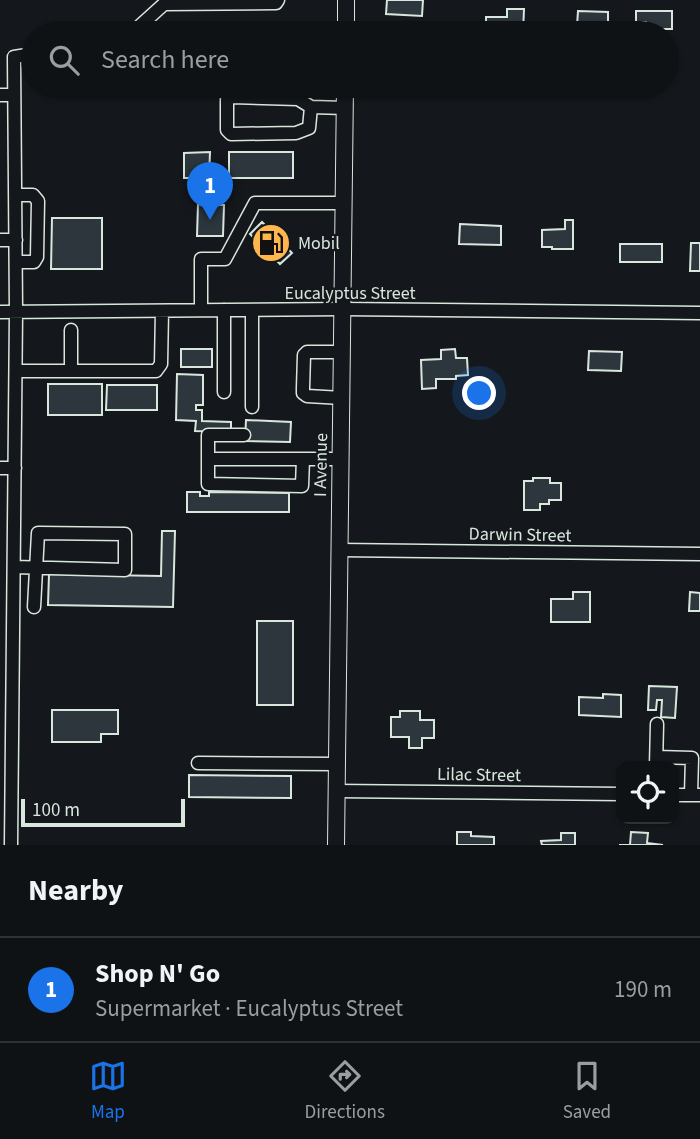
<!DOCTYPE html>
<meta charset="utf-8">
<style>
:root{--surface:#0f1215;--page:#1d2022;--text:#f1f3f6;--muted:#9b9ea0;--line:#2f3234;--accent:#1a73e8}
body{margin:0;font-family:"Source Sans 3",sans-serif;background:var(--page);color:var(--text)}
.controls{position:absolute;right:21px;bottom:21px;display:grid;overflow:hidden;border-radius:14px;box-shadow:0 2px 5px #0004}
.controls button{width:63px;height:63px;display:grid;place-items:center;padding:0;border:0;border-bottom:2px solid var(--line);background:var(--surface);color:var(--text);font:35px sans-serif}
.scale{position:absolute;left:21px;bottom:18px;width:164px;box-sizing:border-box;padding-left:7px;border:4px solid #d8e6dc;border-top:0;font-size:19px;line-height:24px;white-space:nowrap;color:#d8e6dc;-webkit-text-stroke:5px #14181c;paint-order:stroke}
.you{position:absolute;left:480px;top:394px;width:24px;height:24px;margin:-18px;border:5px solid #fff;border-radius:50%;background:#1a73e8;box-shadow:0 0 0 10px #1a73e833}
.badge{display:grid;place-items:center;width:46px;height:46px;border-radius:50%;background:var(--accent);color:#fff;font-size:23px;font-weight:700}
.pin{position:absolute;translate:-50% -58px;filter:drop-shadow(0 2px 4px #0008)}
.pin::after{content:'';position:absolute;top:37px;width:24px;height:21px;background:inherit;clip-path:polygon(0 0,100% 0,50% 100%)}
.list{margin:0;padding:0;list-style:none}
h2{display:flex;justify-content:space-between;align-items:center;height:91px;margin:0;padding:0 28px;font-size:30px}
h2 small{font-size:23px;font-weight:400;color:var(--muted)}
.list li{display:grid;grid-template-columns:46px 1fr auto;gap:21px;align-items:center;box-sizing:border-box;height:105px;padding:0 28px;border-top:2px solid var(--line)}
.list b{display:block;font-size:26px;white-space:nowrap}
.list p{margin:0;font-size:23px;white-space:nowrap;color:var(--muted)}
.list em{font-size:23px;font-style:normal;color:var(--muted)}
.icon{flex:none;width:38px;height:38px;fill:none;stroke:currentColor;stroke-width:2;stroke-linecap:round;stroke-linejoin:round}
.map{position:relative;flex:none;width:700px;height:845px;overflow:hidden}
.search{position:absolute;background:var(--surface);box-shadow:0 2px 5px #0004;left:21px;right:21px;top:21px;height:77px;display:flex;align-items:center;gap:18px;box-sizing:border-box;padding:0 24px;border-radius:38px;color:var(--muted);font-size:26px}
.sheet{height:196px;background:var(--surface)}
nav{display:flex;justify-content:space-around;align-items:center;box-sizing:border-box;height:98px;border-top:2px solid var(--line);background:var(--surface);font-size:19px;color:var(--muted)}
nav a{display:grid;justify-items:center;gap:4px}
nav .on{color:var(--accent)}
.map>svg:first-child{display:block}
</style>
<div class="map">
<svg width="700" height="845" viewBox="0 0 700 845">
<rect width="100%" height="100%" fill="#14181c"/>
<path fill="#2c363c" stroke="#d8e6dc" stroke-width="2" d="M 387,0 L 423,0 L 422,16 L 386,14 Z
M 507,9 L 524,9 L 523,33 L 486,33 L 486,17 L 507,17 Z
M 578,11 L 608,12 L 608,28 L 577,26 Z
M 636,11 L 672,11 L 672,29 L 646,29 L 646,22 L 636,22 Z
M 210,152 L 209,178 L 184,178 L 184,153 Z
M 229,152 L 293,152 L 293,178 L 229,178 Z
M 198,204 L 224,205 L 223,236 L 197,236 Z
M 52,218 L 102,218 L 102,269 L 51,269 Z
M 565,220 L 573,220 L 573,249 L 552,249 L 552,247 L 542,247 L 542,230 L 565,229 Z
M 262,222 L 292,253 L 280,264 L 250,234 Z
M 460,224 L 501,226 L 501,245 L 459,244 Z
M 691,243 L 700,243 L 700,271 L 690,271 Z
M 620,244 L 662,244 L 662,262 L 620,262 Z
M 181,349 L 212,349 L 212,367 L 181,367 Z
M 455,349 L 456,358 L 467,358 L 468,375 L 456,376 L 456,379 L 436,379 L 436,388 L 422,389 L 421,360 L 441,359 L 441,350 Z
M 589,351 L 622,352 L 621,371 L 588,370 Z
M 177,374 L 203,375 L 203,405 L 196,405 L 196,410 L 202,410 L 202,421 L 231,422 L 231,432 L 195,431 L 196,421 L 176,420 Z
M 48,384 L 102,384 L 102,415 L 48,415 Z
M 107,385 L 157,385 L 157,410 L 106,410 Z
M 246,420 L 291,422 L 290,442 L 245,441 Z
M 533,478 L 550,478 L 550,483 L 561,483 L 561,500 L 549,500 L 549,504 L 540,504 L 540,510 L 524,510 L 524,481 L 533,481 Z
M 187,492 L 200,492 L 200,496 L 209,496 L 209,492 L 289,493 L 289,512 L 187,512 Z
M 162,531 L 175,531 L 173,607 L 48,605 L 49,574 L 161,576 Z
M 573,592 L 590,592 L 590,622 L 551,622 L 551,599 L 573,599 Z
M 690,592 L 700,593 L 700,611 L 689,611 Z
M 257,621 L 293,621 L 293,705 L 257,705 Z
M 649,686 L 677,687 L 675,718 L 661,717 L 662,700 L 657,700 L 656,710 L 648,710 Z
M 603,694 L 621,695 L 621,717 L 579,715 L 579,697 L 603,698 Z
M 52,710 L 118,710 L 118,734 L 101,734 L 101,742 L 52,742 Z
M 400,711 L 420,711 L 420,720 L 434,720 L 434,738 L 422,738 L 422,748 L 409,748 L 409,737 L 391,737 L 391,717 L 400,717 Z
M 189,775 L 291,776 L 291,798 L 189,797 Z
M 457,832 L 471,832 L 471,836 L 494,837 L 494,845 L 457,845 Z
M 631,832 L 648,833 L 647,843 L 663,845 L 619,845 L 630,845 Z
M 561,833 L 575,833 L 575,845 L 542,845 L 541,841 L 561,840 Z"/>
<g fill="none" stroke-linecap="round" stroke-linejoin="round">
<defs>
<path id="minor" d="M 132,33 L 164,4 L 276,3 L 278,0
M 0,95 L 14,95
M 311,107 L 309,128 L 296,133 L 231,134 L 227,130 L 227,100 L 232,97 L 298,99 L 311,107 L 345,108
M 15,195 L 33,195 L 38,201 L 37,257 L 34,262 L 16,262
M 0,240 L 16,240
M 201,310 L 201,259 L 225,259 L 255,203 L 344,203
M 224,310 L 224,392
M 0,312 L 343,309 L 700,313
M 71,330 L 71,371
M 16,371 L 156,371 L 161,364 L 162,311
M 342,398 L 307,396 L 303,393 L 303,388 L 304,355 L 307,352 L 342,352
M 252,407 L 252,310
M 244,435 L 208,435 L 208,459 L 340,459
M 208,459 L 208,484 L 302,486 L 303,459
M 0,468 L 15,468
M 339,550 L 700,554
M 14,567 L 125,570 L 125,534 L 38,533 L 34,607
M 657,757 L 692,758 L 691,795
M 198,763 L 337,764
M 656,766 L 657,724
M 336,791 L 621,794
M 674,795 L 700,795
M 11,845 L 16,312 L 14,57 L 33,54"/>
<path id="major" d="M 346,33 L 346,0
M 336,845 L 345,86"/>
</defs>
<use href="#minor" stroke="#d8e6dc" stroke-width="15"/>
<use href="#major" stroke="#d8e6dc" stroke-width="18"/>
<use href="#minor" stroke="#14181c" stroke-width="12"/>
<use href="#major" stroke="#14181c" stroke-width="16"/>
</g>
<defs>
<symbol id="fuel-disc" viewBox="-11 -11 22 22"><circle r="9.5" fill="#ffb74d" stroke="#14181c"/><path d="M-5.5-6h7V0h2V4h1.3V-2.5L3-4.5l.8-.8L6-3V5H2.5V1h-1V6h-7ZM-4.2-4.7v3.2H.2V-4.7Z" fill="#111"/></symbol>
</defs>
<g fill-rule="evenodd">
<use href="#fuel-disc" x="249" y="221" width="44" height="44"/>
</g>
<g text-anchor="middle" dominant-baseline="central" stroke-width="5" stroke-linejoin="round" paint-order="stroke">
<g font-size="18" fill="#d8e6dc" stroke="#14181c" text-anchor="start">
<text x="298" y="243">Mobil</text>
</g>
<g font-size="18" fill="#d8e6dc" stroke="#14181c">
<text x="350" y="293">Eucalyptus Street</text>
<text transform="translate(321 465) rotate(-89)">I Avenue</text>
<text transform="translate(520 535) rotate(1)">Darwin Street</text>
<text transform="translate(479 775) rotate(1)">Lilac Street</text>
</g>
</g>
</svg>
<div class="controls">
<button><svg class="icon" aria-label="locate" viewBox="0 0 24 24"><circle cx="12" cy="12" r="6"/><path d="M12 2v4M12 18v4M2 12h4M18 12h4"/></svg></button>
</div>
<div class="scale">100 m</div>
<div class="you"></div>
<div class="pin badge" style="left:210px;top:220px">1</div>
<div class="search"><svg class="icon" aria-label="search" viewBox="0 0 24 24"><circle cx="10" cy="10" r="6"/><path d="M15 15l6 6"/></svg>Search here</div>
</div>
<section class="sheet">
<h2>Nearby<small></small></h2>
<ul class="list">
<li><span class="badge">1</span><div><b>Shop N' Go</b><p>Supermarket · Eucalyptus Street</p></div><em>190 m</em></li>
</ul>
</section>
<nav>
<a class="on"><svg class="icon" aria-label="map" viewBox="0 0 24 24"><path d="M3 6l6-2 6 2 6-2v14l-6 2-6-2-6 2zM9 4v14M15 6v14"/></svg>Map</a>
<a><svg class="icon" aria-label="directions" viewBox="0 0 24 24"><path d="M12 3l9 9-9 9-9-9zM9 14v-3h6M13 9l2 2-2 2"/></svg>Directions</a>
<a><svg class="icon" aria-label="saved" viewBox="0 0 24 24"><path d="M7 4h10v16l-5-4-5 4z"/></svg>Saved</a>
</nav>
